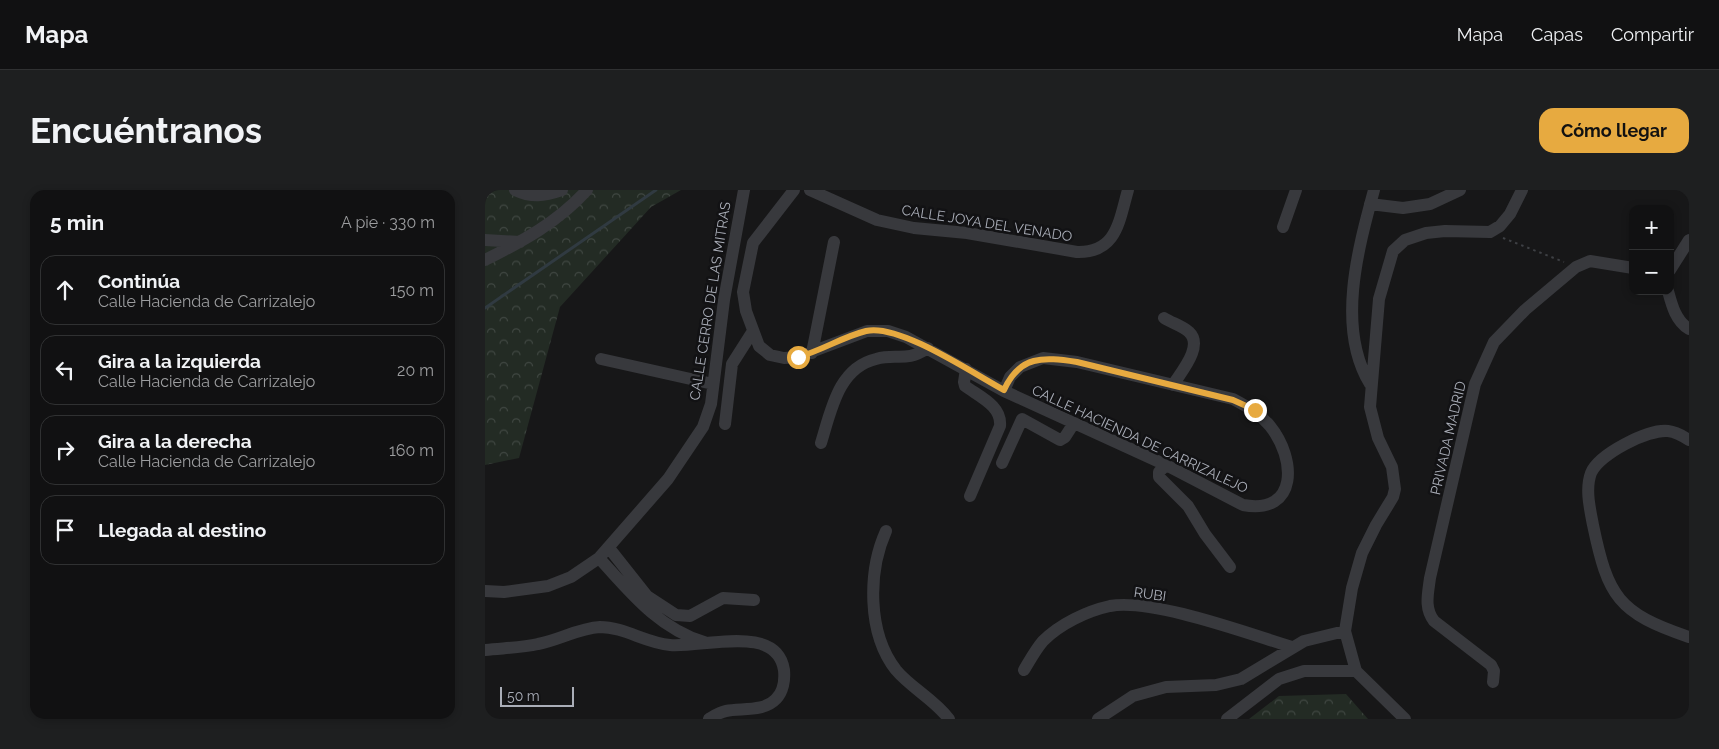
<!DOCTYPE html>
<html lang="es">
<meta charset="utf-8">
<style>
:root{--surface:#111112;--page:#1e1f20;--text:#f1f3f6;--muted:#9c9d9f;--line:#303132;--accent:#e7aa40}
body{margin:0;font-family:Raleway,sans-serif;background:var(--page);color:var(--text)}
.controls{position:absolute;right:15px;top:15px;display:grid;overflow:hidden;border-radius:10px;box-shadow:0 2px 8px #0003}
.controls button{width:45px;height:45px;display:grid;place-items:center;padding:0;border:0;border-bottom:1px solid var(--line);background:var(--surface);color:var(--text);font:25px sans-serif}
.scale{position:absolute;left:15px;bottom:12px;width:74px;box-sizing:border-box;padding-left:5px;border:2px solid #aaaeb8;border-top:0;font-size:14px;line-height:18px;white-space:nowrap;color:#aaaeb8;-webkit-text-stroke:4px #121214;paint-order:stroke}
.stop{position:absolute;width:15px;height:15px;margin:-11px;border:4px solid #e7aa40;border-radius:50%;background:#fff}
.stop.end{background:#e7aa40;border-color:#fff;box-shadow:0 1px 5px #0008}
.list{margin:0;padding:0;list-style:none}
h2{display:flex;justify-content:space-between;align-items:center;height:65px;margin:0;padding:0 20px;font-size:21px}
h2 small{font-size:16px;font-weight:400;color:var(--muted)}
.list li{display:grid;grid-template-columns:32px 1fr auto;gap:15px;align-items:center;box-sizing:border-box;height:70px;margin:0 10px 10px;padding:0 10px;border:1px solid var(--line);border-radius:15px}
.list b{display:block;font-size:19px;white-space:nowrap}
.list p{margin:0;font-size:16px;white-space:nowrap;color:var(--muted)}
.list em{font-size:16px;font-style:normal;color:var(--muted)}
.icon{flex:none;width:28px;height:28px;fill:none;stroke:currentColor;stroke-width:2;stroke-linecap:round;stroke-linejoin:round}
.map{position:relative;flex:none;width:1204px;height:529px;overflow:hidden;border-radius:15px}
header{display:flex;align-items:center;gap:30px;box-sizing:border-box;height:70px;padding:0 25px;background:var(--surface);border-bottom:1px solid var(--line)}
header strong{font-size:24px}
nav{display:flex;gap:28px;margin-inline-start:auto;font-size:18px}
.intro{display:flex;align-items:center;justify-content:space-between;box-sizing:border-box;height:120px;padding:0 30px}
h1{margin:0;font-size:35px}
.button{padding:12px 22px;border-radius:15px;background:var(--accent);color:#111;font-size:18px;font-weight:700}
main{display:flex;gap:30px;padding:0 30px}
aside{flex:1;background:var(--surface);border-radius:15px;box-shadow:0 2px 8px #0003}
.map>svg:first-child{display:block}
</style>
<header>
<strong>Mapa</strong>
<nav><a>Mapa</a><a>Capas</a><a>Compartir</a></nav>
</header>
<div class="intro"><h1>Encuéntranos</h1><a class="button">Cómo llegar</a></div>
<main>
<aside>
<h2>5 min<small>A pie · 330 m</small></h2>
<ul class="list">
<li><svg class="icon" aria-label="ahead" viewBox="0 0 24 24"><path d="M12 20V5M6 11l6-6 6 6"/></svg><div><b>Continúa</b><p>Calle Hacienda de Carrizalejo</p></div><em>150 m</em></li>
<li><svg class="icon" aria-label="left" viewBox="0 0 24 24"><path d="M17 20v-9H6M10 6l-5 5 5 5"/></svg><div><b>Gira a la izquierda</b><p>Calle Hacienda de Carrizalejo</p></div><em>20 m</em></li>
<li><svg class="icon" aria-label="right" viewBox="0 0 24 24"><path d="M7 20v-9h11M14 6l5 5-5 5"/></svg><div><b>Gira a la derecha</b><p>Calle Hacienda de Carrizalejo</p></div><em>160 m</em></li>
<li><svg class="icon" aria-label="arrive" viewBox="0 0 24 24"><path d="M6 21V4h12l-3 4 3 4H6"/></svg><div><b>Llegada al destino</b></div></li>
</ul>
</aside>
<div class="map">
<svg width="1204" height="529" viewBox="0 0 1204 529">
<defs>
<pattern id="forest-crowns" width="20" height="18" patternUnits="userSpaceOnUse" patternTransform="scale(1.25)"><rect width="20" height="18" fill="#232b24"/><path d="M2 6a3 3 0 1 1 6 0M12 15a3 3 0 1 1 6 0" fill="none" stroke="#404742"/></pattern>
</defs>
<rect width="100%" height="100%" fill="#171718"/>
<path fill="url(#forest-crowns)" d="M 0,0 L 196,0 L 166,17 L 75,117 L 34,268 L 0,275 Z
M 861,504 L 883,529 L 764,529 L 794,506 Z"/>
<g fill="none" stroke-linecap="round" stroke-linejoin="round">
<path stroke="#303a41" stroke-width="3" d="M 0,118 L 171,0"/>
<path stroke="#3e4044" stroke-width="2" stroke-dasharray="2.5 4" stroke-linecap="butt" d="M 1018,48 L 1079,72"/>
<path stroke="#38393d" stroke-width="12" d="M 30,0 C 47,8 59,6 77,0
M 309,0 L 268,53 L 258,102 L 261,121 L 274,156 L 285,165 L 299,168 L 313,167 L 382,141 L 403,141 L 421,147 L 519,201 L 681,275 L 758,315 C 814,325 811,268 785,236 C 774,223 763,217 748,209 L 592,172 L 558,168 L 535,177 L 525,187 L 519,201
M 325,0 L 392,30 L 429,38 L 482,43 L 592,62 C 632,63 634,31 643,0
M 885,14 L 918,18 L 945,14 L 975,0
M 798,37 L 811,0
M 0,50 L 35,52
M 0,70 C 38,51 73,32 102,0
M 1185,80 L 1204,50
M 1183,101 C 1187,116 1191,131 1204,139
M 679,128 C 687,133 698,136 704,142 C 719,156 696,182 688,195
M 327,163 L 349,52
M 116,169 L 228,194
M 481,179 L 479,192 L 480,196 C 495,207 517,216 515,236 L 485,306
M 885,194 C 851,138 873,59 889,0
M 240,234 L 247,174 L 268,141
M 1204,250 C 1198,246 1191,242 1183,241 C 1163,239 1114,264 1106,283 C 1100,299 1105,319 1108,335 C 1123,407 1133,423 1204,447
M 336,253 C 346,221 353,178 391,169 C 413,163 420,173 443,158
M 517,273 L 537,229 L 575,250 L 580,247 L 589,233
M 681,275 L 674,282 L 674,287 L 703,316 L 720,344 L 745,377
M 401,341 C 383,381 382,443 411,480 C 426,498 449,509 464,529
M 124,358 L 162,406 L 191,425 L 205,426 L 238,408 L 269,410
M 114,368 C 145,402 173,438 219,452
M 0,401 L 19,402 L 63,396 L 86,387 L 114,368 L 183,289 L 218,237 L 226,214 L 239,110 L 259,0
M 0,460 C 17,458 36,458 53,454 C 74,450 94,438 115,437 C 139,437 161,453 185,455 C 218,458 292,433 299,480 C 300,490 298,502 291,509 C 279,522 257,518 241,521 C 235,522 229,526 224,529
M 539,480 C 545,470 551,459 558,451 C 575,434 602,421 625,416 C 667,408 764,444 807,457
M 1008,492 L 1009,481 L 1006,475 L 949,431 C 939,418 943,404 945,388 L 990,194 L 1009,152 L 1040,120 L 1091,77 L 1105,71 L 1148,78
M 613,529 L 648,506 L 681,497 L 731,495 L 756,489 L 819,451 L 860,441
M 742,529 L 794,489 L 819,481 L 871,481
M 920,529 L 871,481 L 860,441 L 867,398 L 877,363 L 891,335 L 908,307 L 910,299 L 907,277 L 893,248 L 885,217 L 894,109 L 908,61 L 920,50 L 941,43 L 960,41 L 1005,42 L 1015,36 L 1025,24 L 1037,0"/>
</g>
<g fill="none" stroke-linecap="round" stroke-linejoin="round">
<path stroke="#e7aa40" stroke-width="6" d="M 313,167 C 336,161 357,147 381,141 C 414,133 489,184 519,200 C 535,165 558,167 592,172 L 748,210 L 770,220"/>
</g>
<g text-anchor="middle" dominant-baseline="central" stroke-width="5" stroke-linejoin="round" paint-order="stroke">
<g font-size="14" fill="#aaaeb8" stroke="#121214">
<text transform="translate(502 33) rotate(9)">CALLE JOYA DEL VENADO</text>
<text transform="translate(225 111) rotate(-81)">CALLE CERRO DE LAS MITRAS</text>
<text transform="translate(963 248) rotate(-77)">PRIVADA MADRID</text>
<text transform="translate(655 249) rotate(25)">CALLE HACIENDA DE CARRIZALEJO</text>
<text transform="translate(665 404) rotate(8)">RUBI</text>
</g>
</g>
</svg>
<div class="controls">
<button>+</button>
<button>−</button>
</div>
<div class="scale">50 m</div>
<div class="stop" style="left:313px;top:167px"></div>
<div class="stop end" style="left:770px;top:220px"></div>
</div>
</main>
